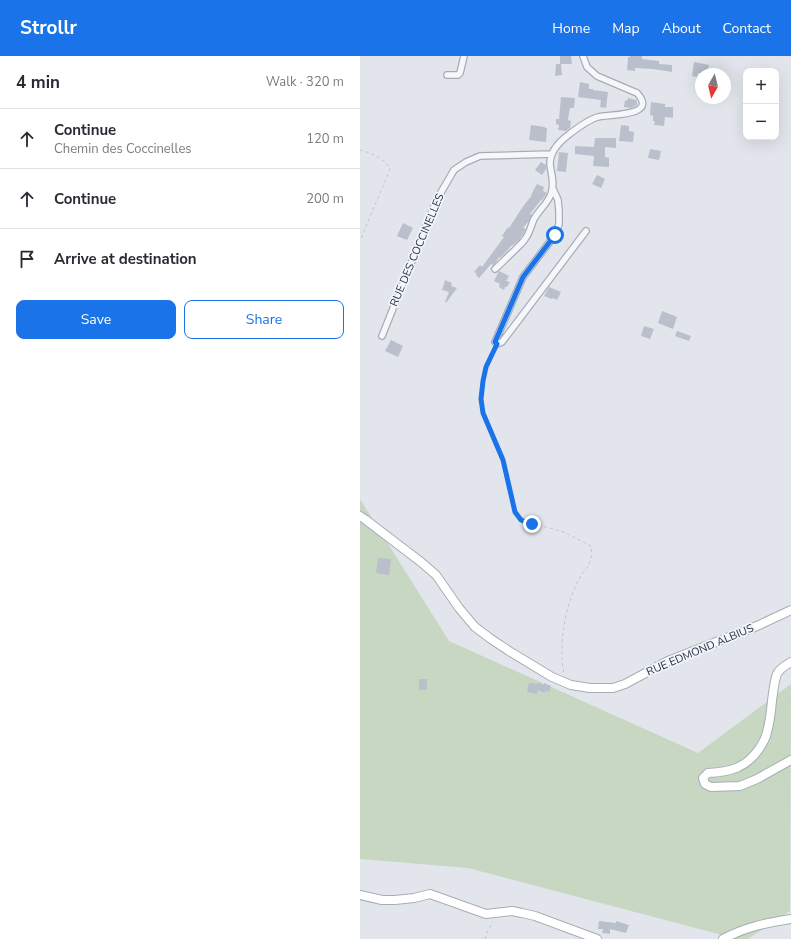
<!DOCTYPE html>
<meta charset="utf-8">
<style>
:root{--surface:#fff;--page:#f7f7f7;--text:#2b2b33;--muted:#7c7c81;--line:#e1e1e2;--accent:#1a73e8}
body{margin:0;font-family:"Nunito Sans",sans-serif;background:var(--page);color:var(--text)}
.controls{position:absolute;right:12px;top:12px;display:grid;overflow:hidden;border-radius:8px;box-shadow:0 4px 16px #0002}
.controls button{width:36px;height:36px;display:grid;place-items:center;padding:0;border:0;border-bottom:1px solid var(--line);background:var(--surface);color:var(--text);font:20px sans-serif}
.compass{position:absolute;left:335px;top:12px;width:36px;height:36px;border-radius:50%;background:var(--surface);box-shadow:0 4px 16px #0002;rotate:188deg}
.stop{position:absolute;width:12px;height:12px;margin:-9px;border:3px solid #1a73e8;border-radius:50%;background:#fff}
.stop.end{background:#1a73e8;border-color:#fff;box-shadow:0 1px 4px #0008}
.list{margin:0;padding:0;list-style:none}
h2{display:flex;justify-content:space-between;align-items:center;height:52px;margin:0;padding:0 16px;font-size:17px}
h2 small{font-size:13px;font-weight:400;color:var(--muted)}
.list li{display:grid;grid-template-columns:26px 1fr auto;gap:12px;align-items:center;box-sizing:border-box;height:60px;padding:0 16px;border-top:1px solid var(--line)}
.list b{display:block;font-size:15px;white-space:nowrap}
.list p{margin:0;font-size:13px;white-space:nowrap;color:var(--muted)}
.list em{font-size:13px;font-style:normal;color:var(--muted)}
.actions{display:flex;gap:8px;padding:12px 16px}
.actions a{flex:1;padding:9px 0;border:1px solid var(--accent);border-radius:8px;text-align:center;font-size:14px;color:var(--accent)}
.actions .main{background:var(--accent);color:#fff}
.icon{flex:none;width:22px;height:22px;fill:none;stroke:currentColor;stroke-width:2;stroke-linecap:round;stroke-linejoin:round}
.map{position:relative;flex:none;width:431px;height:883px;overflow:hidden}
header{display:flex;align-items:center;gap:24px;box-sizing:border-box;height:56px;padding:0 20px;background:var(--accent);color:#fff}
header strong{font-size:19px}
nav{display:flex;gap:22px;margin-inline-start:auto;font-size:14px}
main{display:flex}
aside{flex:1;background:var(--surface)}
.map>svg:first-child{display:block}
</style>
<header>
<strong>Strollr</strong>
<nav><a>Home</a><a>Map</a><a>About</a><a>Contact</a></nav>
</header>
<main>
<aside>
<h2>4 min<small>Walk · 320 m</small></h2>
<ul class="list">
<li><svg class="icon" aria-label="ahead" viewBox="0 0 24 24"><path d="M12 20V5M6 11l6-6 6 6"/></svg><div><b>Continue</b><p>Chemin des Coccinelles</p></div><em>120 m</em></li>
<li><svg class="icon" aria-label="ahead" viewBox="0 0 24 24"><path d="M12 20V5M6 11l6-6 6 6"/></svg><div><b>Continue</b></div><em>200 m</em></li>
<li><svg class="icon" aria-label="arrive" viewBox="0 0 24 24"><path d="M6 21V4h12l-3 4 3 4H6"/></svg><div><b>Arrive at destination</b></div></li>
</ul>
<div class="actions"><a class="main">Save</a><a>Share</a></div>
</aside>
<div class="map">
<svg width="431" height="883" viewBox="0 0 431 883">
<rect width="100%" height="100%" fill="#e2e6ec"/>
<path fill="#c7d7c2" d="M 0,443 L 89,585 L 338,697 L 431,628 L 430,855 L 388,883 L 377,883 L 108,812 L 0,803 Z"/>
<path fill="#b9bfcb" d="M 200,0 L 211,0 L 212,8 L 201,8 L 202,19 L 195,20 L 196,8 L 200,8 Z
M 270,0 L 282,0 L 282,3 L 299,5 L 299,8 L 312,9 L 312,16 L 293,13 L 275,12 L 275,15 L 267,14 L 268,1 L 270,1 Z
M 334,6 L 349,9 L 347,18 L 338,17 L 337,21 L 332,20 Z
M 220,26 L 229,28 L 229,33 L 233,33 L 233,34 L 248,36 L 246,52 L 240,51 L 241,44 L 218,41 Z
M 201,41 L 215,42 L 214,52 L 210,52 L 209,57 L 208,64 L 211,65 L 210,72 L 206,75 L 198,74 L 199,69 L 196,68 L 196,63 L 199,63 Z
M 268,42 L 276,44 L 277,45 L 277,49 L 271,52 L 264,51 L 265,44 L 267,45 Z
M 291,46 L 305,48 L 305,51 L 313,51 L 313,62 L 305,61 L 304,70 L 294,69 L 295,65 L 293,65 L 293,60 L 290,59 Z
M 171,69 L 185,71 L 185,72 L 187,72 L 186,86 L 169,84 Z
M 261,69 L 269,70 L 269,75 L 274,76 L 273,86 L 259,85 Z
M 235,82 L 256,82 L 256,92 L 245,91 L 245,101 L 249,102 L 249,111 L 233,110 L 234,100 L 215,98 L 215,90 L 234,91 Z
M 290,93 L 301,95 L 299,104 L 288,102 Z
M 199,96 L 208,97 L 206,116 L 197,115 Z
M 181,106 L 186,109 L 186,113 L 182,119 L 175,114 Z
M 237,119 L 245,123 L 241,132 L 232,128 Z
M 177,128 L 184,131 L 183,135 L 187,137 L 182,144 L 181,144 L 170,158 L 172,159 L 169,165 L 163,172 L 166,173 L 163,178 L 159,184 L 153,189 L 152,189 L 140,202 L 139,201 L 135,208 L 133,209 L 131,208 L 119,222 L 116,219 L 117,218 L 114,216 L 120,209 L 122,211 L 144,181 L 142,180 L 148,171 L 149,172 L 164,149 L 172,139 L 171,139 Z
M 43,167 L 53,172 L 47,184 L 37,180 Z
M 139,215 L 149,220 L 146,225 L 150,226 L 147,231 L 145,231 L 144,234 L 139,231 L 140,228 L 134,225 Z
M 85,224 L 92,227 L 91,230 L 97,232 L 86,247 L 85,246 L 89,236 L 82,234 Z
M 189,231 L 201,236 L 197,244 L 193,242 L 192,243 L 184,240 Z
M 302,255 L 317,261 L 313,273 L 298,267 Z
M 284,270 L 294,273 L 290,283 L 281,280 Z
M 317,275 L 331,280 L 329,285 L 315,280 Z
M 31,284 L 43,290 L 38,301 L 25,295 Z
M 18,502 L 31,503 L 29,519 L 16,517 Z
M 59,623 L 67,623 L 67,634 L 59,634 Z
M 169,627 L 178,628 L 179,627 L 184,629 L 184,627 L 191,630 L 189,636 L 185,635 L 185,637 L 178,634 L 177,638 L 167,636 Z
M 239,865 L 256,867 L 256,865 L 269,869 L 266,877 L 250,873 L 250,878 L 242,877 L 243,873 L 238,873 Z"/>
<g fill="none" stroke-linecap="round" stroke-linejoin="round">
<defs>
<path id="street" d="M 87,19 L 98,19 L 100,17 L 104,0
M 193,133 L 198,144 L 199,155 L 199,168 L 195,179 L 163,221 L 135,286 L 137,288 L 142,286 L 226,175
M 135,213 C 142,207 148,200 155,194 C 158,190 163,187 165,183 C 170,177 171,169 174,163 C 179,154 188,147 191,138 C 195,127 191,118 190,108 C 190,96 198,87 207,80 C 216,73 227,64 238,61 C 249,58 299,61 277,37 L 237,20 L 227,11 L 223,0
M 22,280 L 76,145 L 94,114 L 106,106 L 120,100 L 192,98"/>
<path id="secondary" d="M 0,460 L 6,464 L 61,506 L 76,519 L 99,552 L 115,571 L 131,583 L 149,595 L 192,621 L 211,629 L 230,632 L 253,632 L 265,628 L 308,605 L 397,570 L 431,554
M 431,606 C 426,609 420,612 417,618 C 414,626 413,637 412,645 C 411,655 410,666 407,676 C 406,682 403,687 399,693 C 386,712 370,716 348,717 L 343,722 L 345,728 L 351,731 L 380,730 L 397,723 L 431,704
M 0,839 L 22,844 L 35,844 L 54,842 L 70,838 L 126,858 L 152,855 L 162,857 L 175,860 L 237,883
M 363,883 C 385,871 406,867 431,863"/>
</defs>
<use href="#street" stroke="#a6adb7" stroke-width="8"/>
<use href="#secondary" stroke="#a6adb7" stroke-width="10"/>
<path stroke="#c0c4cb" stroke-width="1" stroke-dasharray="3 3" stroke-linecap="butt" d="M 0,94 C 9,96 27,104 30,113 L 0,185
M 134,294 L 126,311 L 123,325 L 121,343 L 123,357 L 143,404 L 155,456 L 161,464 L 172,468 L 194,473 L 206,477 L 231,490 C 234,511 223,512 216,529 C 205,553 198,591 204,617
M 125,883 L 127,876 L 133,866"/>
<use href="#street" stroke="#f6f7fa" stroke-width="5.5"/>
<use href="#secondary" stroke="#fff" stroke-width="8"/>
</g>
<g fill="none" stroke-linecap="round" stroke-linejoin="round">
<path stroke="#1a73e8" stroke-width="5" d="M 172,468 L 161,464 L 155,456 L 143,404 L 123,357 L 121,343 L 123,325 L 126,311 L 137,288 L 135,286 L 163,221 L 195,179"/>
</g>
<g text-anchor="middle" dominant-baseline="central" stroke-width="3.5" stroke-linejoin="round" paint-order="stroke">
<g font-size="11" fill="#283346" stroke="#f2f5f9">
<text transform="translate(57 194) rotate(-67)">RUE DES COCCINELLES</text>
<text transform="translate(340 594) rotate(-23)">RUE EDMOND ALBIUS</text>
</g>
</g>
</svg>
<div class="controls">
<button>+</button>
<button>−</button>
</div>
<svg class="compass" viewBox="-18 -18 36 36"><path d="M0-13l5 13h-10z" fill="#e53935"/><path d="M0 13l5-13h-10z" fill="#7c7c81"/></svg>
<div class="stop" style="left:195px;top:179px"></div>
<div class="stop end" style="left:172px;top:468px"></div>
</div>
</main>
